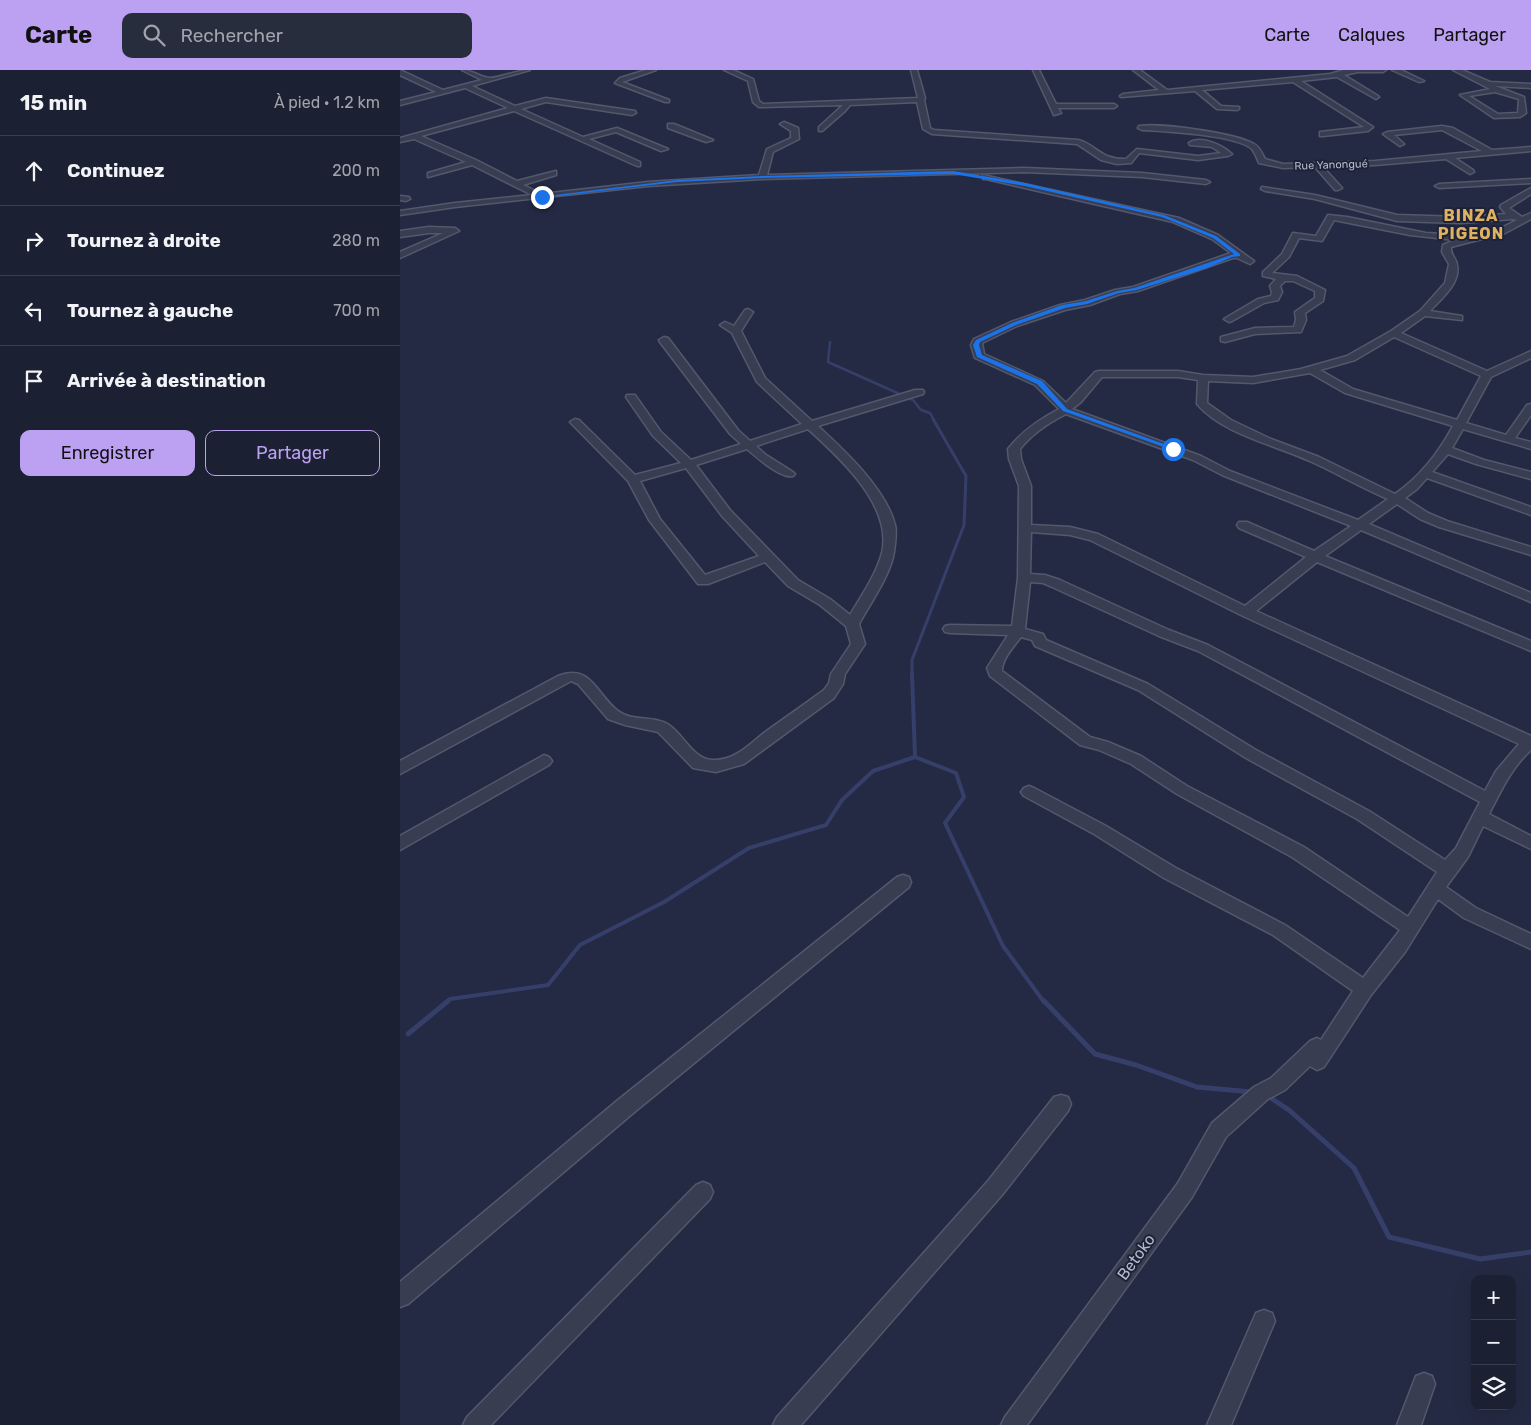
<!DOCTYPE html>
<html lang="fr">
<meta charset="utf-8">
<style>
:root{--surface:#1b2032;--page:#282d3e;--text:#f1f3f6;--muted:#a0a3ac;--line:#393e4d;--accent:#bca0f2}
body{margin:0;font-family:Rubik,sans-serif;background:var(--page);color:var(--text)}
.controls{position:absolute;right:15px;bottom:15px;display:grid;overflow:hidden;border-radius:10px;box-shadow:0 5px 20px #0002}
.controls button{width:45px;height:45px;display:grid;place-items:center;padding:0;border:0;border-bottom:1px solid var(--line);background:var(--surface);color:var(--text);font:25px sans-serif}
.stop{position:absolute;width:15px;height:15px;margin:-11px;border:4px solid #1a73e8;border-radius:50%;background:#fff}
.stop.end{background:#1a73e8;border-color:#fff;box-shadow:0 1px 5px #0008}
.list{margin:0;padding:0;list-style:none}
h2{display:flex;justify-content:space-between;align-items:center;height:65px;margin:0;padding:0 20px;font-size:21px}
h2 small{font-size:16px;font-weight:400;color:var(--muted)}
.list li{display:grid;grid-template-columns:32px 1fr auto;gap:15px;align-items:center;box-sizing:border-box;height:70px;padding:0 20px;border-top:1px solid var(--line)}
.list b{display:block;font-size:19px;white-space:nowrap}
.list em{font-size:16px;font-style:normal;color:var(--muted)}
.actions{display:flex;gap:10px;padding:15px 20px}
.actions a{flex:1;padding:11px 0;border:1px solid var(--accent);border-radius:10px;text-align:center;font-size:18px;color:var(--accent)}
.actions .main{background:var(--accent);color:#111}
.icon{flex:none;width:28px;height:28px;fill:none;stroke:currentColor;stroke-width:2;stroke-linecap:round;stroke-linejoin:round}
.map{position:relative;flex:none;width:1131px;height:1355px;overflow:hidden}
header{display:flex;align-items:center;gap:30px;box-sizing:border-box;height:70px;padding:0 25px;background:var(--accent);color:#111}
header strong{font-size:24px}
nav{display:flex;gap:28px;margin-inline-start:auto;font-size:18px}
.search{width:350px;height:45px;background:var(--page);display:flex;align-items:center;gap:12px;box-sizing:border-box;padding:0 18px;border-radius:10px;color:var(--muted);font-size:19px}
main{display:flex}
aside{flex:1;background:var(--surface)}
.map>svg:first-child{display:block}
</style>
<header>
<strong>Carte</strong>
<div class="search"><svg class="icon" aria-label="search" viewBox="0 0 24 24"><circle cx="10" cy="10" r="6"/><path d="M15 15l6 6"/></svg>Rechercher</div>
<nav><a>Carte</a><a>Calques</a><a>Partager</a></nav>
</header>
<main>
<aside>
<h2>15 min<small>À pied · 1.2 km</small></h2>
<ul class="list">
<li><svg class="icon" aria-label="ahead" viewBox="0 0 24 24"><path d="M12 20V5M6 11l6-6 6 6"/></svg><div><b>Continuez</b></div><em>200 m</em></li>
<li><svg class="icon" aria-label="right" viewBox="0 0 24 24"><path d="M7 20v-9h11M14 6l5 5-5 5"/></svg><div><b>Tournez à droite</b></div><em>280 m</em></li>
<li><svg class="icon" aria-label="left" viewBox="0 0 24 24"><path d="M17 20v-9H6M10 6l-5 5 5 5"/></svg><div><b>Tournez à gauche</b></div><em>700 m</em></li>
<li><svg class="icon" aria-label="arrive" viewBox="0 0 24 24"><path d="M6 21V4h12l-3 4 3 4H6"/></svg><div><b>Arrivée à destination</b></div></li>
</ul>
<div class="actions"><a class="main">Enregistrer</a><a>Partager</a></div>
</aside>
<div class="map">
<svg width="1131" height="1355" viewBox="0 0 1131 1355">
<rect width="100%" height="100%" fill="#242a43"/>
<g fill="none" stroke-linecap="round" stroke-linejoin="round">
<path stroke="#353f69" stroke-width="2.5" d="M 430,272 L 428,292 L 513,330 L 521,340 L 530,343 L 534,350"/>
<path stroke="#353f69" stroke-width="3" d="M 512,604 L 512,590 L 564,455 L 566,406 L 533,349"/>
<path stroke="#353f69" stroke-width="4" d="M 512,603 L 515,687
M 46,932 L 50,929 L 148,915 L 180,875 L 264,832 L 349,778 L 426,755 L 442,730 L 473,701 L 515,687 L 556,703 L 564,727 L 545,753 L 603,876 L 644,932"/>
<path stroke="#353f69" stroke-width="5" d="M 644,931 L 695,984 L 736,995 L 797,1017 L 852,1022
M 8,964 L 48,931
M 866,1025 L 889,1040 L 954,1098 L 989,1167 L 1080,1189 L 1131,1182"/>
<defs>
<path id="street" d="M 0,0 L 43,20 L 82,10 L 62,0 C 72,0 80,7 89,8 C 100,8 117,0 130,0 L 72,16 L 115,36 L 146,28 L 235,41 L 236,43 L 232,45 L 146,32 L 121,39 L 183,67 L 217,58 L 268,79 L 261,81 L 216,62 L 189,69 L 240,92 L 240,96 L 237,96 L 114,41 L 21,66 L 76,90 L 117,111 L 156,101 L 156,105 L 123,115 L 142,124 L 248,112 L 359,105 L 367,79 L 391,68 L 391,61 L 380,54 L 384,52 L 398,58 L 399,69 L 373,82 L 367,105 L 624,98 L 742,103 L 806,110 L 810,112 L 806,114 L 742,107 L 624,102 L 362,109 L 248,116 L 55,137 L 0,145 L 0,141 L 55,133 L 132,125 L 72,95 L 28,107 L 28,103 L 66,92 L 14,69 L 0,72 L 0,68 L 108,38 L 65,18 L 0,35 L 0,31 L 36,22 L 0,5 Z
M 246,0 L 256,0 L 222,12 L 269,30 L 269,32 L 265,32 L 215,13 L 220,8 Z
M 324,0 L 333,0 L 353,9 L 359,31 L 363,34 L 518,28 L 511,0 L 517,0 L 525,28 L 524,30 L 530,58 L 534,60 L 678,70 C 697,75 700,90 726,89 L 737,79 L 798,86 L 821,83 L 812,77 L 790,75 L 789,73 C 801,65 822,75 832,84 L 828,86 L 798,90 L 739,83 L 731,93 L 717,94 L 701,90 L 677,74 L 532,64 L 523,59 L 517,32 L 450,35 L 445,41 L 422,61 L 419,61 L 419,57 L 443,35 L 359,37 L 353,32 L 348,11 Z
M 633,0 L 639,0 L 656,34 L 714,34 L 717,36 L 714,38 L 658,38 L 661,43 L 654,45 Z
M 733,0 L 740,0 L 767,20 L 930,4 L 944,0 L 986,0 L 983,2 L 958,2 L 944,5 L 978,26 L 979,27 L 976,29 L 937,7 L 901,11 L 973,57 L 968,61 L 923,66 L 920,66 L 920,62 L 964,57 L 893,12 L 802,20 L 821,36 L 839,37 L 839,39 L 837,40 L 817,39 L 795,21 L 721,27 L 720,26 L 723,24 L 759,20 Z
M 992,0 L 1001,0 L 1024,11 L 1019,12 Z
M 1053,0 L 1062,0 L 1090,12 L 1131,14 L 1131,18 L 1095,16 L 1124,27 L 1126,43 L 1120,47 L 1094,48 L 1060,25 L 1090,19 ZM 1095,22 L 1119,29 L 1118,43 L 1098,44 L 1069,26 Z
M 268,54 L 274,54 L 313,70 L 306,72 L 268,58 Z
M 739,56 C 761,53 835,63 854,74 C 860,77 862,84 865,89 L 883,94 L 975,91 L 1082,81 L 1042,60 L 994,65 L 1004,74 L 1000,76 L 983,64 L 987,62 L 1042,56 L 1053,58 L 1092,80 L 1131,77 L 1131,81 L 1055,88 L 1073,100 L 1074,102 L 1070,104 L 1046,89 L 975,95 L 923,97 L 942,118 L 938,120 L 935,120 L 915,97 L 883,98 L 859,93 C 857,88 855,83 852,79 C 837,65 764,61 742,60 L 738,58 Z
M 583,105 L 779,148 L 818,165 L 854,191 L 850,194 L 837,188 L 833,188 L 738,221 L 720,224 L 690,235 L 665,240 L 617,256 L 582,273 L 584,284 L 643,311 L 666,333 L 695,302 L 699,301 L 778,301 L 803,305 L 853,307 L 901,299 L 947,286 L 991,261 L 1020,241 L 1045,213 L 1049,194 L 1042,182 L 1043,175 L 1055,170 L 1010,165 L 934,150 L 922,171 L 899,168 L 889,187 L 872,203 L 897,206 L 925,220 L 923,231 L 905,243 L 906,250 L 901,262 L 855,264 L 825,272 L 821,271 L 821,267 L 855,258 L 894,257 L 896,250 L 895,242 L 915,228 L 915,221 L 893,211 L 885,211 L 880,216 L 882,222 L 878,230 L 864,233 L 832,251 L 829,252 L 824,249 L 858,229 L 871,226 L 872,222 L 870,216 L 876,209 L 863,206 L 863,202 L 882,184 L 893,163 L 916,166 L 928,145 L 947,147 L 1026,163 L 1059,165 L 1063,168 L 1099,159 L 1117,150 L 1113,149 L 1061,153 L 997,151 L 915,129 L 865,121 L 861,119 L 862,117 L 915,125 L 997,145 L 1061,147 L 1106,144 L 1100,137 L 1101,135 L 1131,118 L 1131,124 L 1109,138 L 1122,147 L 1131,143 L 1131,149 L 1105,163 L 1051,177 C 1050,185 1056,187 1057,195 C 1061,213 1041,229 1030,241 L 1062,246 L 1062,250 L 1025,246 L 1001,263 L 1087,301 L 1131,281 L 1131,288 L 1091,307 L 1066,353 L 1106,365 L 1127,335 L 1131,334 L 1131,345 L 1115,368 L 1131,372 L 1131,379 L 1063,359 L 1052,378 L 1084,390 L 1131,402 L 1131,409 L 1076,394 L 1048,384 L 1032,402 L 1131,437 L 1131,445 L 1027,408 L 1017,419 L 1005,428 L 1028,443 L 1047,451 L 1131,477 L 1131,485 L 1039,457 L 1020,449 L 997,434 L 969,454 L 1131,523 L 1131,532 L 961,460 L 925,486 L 1131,571 L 1131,581 L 917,492 L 856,541 L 1131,666 L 1131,680 C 1111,698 1101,721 1089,744 L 1131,766 L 1131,779 L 1083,756 L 1068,787 L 1046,817 L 1076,838 L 1131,864 L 1131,879 L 1064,848 L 1038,829 L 1005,882 L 971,925 L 924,997 L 917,1000 L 910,996 L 885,1020 L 868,1029 L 826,1067 L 792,1127 L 627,1355 L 601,1355 L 605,1347 L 778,1113 L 812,1053 L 854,1017 L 871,1008 L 910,971 L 917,968 L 921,970 L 953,921 L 873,865 L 764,808 L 694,764 L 624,726 L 621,722 L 624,718 L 629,716 L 634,718 L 706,756 L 776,798 L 885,855 L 963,908 L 1000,860 L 892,787 L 777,724 L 731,694 L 699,680 L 680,675 L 590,606 L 587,598 L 608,565 L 550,563 L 545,562 L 543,559 L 545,556 L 550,555 L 612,556 L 618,508 L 619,416 L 609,389 L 608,379 C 622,361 640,349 659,339 L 635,315 L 575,288 L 571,275 L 574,269 L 611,252 L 660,235 L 685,230 L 715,220 L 733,217 L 831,183 L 812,169 L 773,152 L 586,109 L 583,109 ZM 994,267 L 1081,306 L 1057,350 L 953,319 L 920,300 L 955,290 ZM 910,303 L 945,323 L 1053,356 C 1039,382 1020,407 995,424 L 919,387 L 871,369 L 831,350 L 807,333 L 808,311 L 853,313 ZM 702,307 L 778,307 L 798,310 L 797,334 C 822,364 878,376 912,392 C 938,404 962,418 988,429 L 958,450 L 830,401 L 801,386 L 672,339 L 681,332 ZM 666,344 L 793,390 L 822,405 L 951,456 L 914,481 L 847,452 L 839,452 L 837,455 L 839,458 L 906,487 L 845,536 L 698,464 L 670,457 L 631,455 L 631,416 L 621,389 L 620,379 C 632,364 648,353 666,344 ZM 631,462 L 670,465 L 690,470 L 841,545 L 1119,674 L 1096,701 L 1085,721 L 808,575 L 769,560 L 660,510 L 645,505 L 630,504 ZM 630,512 L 643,513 L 650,516 L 759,566 L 798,581 L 1080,732 L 1056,778 L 1045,790 L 969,741 L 856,680 L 748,614 L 646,570 L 643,564 L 625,559 ZM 621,567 L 632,570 L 635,576 L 738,620 L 846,688 L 957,749 L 1037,802 L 1008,847 L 904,777 L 787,716 L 741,686 L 708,672 L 690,667 L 602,601 C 602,589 614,576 621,567 Z
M 1131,109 L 1131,113 L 1039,118 L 1035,116 L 1039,114 Z
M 0,126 L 9,127 L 10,129 L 6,131 L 0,130 Z
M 29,157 L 55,158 L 59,161 L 0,188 L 0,182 L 43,163 L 29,163 L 0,167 L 0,161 Z
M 348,239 L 353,242 L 341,261 L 365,308 L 412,351 L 515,320 L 523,320 L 524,322 L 523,324 L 418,356 C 445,381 486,419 495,455 C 497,462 495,475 494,482 C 491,504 470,534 459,554 L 465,574 L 445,604 L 443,614 L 434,628 L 344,694 L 316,702 L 293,698 L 258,662 L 225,655 L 208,649 L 178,614 L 171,611 L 0,704 L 0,691 L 158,606 C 191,593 196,624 218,641 C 232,652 254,645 269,655 C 285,666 294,692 316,690 C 338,689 351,672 368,660 C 386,647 405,634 424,620 L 429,613 L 431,604 L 451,574 L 446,556 L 420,535 L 388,516 L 365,492 L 308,514 L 298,514 L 249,450 L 228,411 L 170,352 L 175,349 L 179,350 L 235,405 L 281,393 L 253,366 L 226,327 L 227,325 L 235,325 L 261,362 L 291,390 L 341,374 L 330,364 L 260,272 L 259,270 L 264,267 L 268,268 L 338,360 L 350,371 L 402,354 L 357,312 L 332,263 L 320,255 L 325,252 L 334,256 L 345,240 ZM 408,359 C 440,388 493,436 482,483 C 476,505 461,526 450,545 L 430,529 L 398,510 L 330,440 L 296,395 L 347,379 C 356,387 381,409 393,406 L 395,404 L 393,402 L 366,385 L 356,376 ZM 286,398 L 322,446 L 359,486 L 305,505 L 260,449 L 240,411 Z
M 144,685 L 149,687 L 152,691 L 149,695 L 0,780 L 0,766 Z
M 503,805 L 509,807 L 511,812 L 509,817 L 232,1044 L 8,1234 L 0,1237 L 0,1212 L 218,1030 L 497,807 Z
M 661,1025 L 668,1027 L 671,1034 L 668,1041 L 602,1125 L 401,1355 L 373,1355 L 377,1347 L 588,1111 L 654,1027 Z
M 303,1112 L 310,1115 L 313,1122 L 310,1129 L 91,1355 L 63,1355 L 67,1347 L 296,1115 Z
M 864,1240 L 872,1243 L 875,1251 L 831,1355 L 807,1355 L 856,1243 Z
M 1024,1303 L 1032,1306 L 1035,1314 L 1021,1355 L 997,1355 L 1016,1306 Z"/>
</defs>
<use href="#street" stroke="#53586c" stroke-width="3"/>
<use href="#street" fill="#383d52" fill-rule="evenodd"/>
</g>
<path fill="#1a73e8" d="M 553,101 L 625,113 L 764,145 L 816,166 L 840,184 L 840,186 L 832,187 L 807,198 L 737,220 L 719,223 L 687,234 L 665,238 L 616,255 L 580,272 L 579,275 L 582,285 L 642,311 L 667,339 L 775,378 L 775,381 L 663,341 L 637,314 L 577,287 L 573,275 L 576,270 L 612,253 L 662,235 L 686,231 L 717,221 L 734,218 L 834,184 L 813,168 L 762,147 L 625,116 L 553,104 L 362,108 L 277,112 L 142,128 L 139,127 L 277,110 L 362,106 Z"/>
<g text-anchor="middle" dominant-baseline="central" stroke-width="4" stroke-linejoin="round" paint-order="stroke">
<g font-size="11" fill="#b5b9cc" stroke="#1d2238">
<text transform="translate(931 95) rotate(-2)">Rue Yanongué</text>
</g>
<g font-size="16" font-weight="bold" letter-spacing="1" fill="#deb25f" stroke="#1d2238">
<text x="1071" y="145">BINZA<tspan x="1071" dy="18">PIGEON</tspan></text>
</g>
<g font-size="16" fill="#b5b9cc" stroke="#1d2238">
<text transform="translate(736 1187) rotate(-54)">Betoko</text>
</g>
</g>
</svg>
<div class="controls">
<button>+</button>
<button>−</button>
<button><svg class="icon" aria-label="layers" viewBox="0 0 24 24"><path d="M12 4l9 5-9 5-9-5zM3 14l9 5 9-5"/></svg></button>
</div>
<div class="stop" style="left:773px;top:379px"></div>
<div class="stop end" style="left:142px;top:127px"></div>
</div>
</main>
